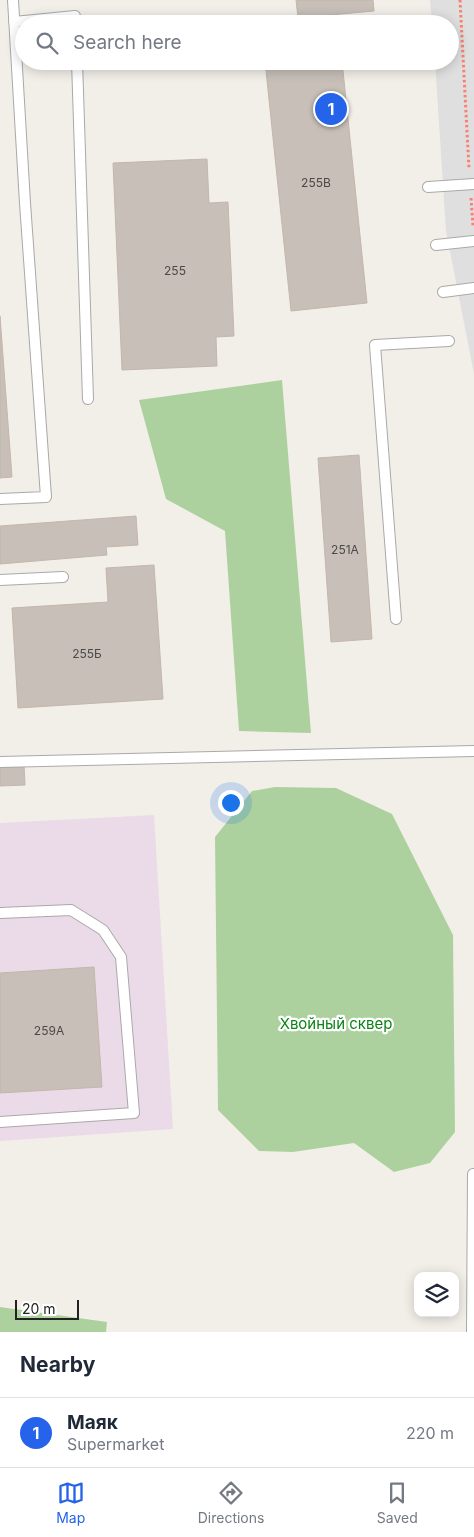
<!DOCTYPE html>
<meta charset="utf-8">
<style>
:root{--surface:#fff;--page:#f6f6f7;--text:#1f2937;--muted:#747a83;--line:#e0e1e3;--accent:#2563eb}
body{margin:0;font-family:Inter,sans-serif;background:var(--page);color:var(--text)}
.controls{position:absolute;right:15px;bottom:15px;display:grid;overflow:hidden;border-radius:10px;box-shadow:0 2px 12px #0003}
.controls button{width:45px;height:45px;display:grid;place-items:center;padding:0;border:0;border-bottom:1px solid var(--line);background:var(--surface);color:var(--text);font:25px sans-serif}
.scale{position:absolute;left:15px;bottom:12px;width:64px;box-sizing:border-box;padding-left:5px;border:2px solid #222;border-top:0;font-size:14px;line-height:18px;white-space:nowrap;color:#222;-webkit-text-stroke:4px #fff;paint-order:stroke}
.you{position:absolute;left:230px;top:802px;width:18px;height:18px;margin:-12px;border:4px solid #fff;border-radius:50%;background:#1a73e8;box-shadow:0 0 0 8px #1a73e833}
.badge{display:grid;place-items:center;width:32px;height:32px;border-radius:50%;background:var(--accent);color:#fff;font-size:16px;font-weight:700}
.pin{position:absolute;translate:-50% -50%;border:2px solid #fff;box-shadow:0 1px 5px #0006}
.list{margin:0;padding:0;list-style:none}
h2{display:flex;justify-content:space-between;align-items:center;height:65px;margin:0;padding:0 20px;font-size:21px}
h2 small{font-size:16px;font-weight:400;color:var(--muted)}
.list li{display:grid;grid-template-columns:32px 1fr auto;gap:15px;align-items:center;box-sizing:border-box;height:70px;padding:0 20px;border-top:1px solid var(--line)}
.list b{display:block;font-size:19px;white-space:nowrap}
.list p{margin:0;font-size:16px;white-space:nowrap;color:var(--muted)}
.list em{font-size:16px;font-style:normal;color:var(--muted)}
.icon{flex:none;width:28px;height:28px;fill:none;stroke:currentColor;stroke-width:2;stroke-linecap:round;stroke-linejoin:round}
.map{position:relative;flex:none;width:474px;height:1332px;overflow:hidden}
.search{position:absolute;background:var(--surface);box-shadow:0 2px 12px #0003;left:15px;right:15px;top:15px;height:55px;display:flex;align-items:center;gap:12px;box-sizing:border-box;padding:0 18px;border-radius:28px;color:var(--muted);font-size:19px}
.sheet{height:135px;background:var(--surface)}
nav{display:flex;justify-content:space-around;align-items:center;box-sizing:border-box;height:70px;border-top:1px solid var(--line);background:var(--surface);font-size:14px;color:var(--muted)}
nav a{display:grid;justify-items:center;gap:2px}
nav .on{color:var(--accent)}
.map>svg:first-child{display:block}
</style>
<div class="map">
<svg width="474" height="1332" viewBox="0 0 474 1332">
<rect width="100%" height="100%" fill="#f2efe9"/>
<path fill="#e0dfdf" d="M 430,0 L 474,0 L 474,374 L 446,231 L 435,61 L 450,61 L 450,24 L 432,24 Z"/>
<path fill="#ebdbe8" d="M 154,815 L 173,1129 L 0,1141 L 0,823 Z"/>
<path fill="#add19e" d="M 282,380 L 311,733 L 239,731 L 225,531 L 166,499 L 139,400 Z
M 275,787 L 336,788 L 392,814 L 453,935 L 455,1132 L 430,1163 L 394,1172 L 354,1143 L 293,1152 L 259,1151 L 218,1110 L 215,837 L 252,791 Z
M 0,1307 L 107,1322 L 106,1332 L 0,1332 Z"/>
<path fill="#c7bfb8" stroke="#c4b6ab" d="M 296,0 L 373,0 L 374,11 L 298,18 Z
M 265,61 L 342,61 L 367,303 L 291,311 Z
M 207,159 L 209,203 L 228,202 L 234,336 L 216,337 L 217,366 L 122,370 L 113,163 Z
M 0,316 L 12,477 L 0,478 Z
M 359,455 L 372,639 L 331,642 L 318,458 Z
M 136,516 L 138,545 L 106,547 L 107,555 L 0,564 L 0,526 Z
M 154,565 L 163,699 L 18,708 L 12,608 L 108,602 L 106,568 Z
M 24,765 L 25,785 L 0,786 L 0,766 Z
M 94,967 L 102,1087 L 0,1093 L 0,973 Z"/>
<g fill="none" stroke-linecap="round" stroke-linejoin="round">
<defs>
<path id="service" d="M 14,22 L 75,16 L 76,24
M 77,61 L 88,399
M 428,187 L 474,184
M 436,245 L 474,241
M 443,292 L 474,288
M 0,499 L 46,497 L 25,203 L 13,0
M 0,580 L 63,577
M 396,619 L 375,345 L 449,341
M 0,762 L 474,751
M 0,913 L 71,910 L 103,930 L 121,957 L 134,1113 L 0,1122
M 472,1332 L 473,1174"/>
</defs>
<use href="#service" stroke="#a9a9a9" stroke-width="12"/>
<path stroke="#fa8072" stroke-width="3" stroke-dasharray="2.5 2.5" stroke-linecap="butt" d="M 460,0 L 469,169
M 471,198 L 473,226"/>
<use href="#service" stroke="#fff" stroke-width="10"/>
</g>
<g text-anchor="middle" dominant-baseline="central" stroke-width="4.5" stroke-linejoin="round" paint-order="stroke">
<g font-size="12" fill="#4b4948">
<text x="316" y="182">255В</text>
<text x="175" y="270">255</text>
<text x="345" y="549">251А</text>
<text x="87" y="653">255Б</text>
<text x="49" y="1030">259А</text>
</g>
<g font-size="15" fill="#0c8416" stroke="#fff">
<text x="336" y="1023">Хвойный сквер</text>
</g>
</g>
</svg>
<div class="controls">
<button><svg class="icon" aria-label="layers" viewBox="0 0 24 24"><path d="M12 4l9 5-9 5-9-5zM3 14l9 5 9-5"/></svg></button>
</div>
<div class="scale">20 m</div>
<div class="you"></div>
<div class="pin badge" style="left:331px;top:109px">1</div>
<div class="search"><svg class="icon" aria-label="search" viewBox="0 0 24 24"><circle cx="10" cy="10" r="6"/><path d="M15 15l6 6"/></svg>Search here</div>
</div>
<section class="sheet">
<h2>Nearby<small></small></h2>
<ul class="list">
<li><span class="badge">1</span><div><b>Маяк</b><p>Supermarket</p></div><em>220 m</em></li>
</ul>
</section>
<nav>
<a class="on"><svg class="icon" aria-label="map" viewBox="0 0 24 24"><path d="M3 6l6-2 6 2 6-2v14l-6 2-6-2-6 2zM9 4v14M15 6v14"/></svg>Map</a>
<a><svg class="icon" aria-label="directions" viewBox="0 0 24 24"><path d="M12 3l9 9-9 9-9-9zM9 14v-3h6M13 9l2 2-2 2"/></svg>Directions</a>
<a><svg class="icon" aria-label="saved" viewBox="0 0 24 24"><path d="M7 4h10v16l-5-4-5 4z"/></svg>Saved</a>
</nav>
